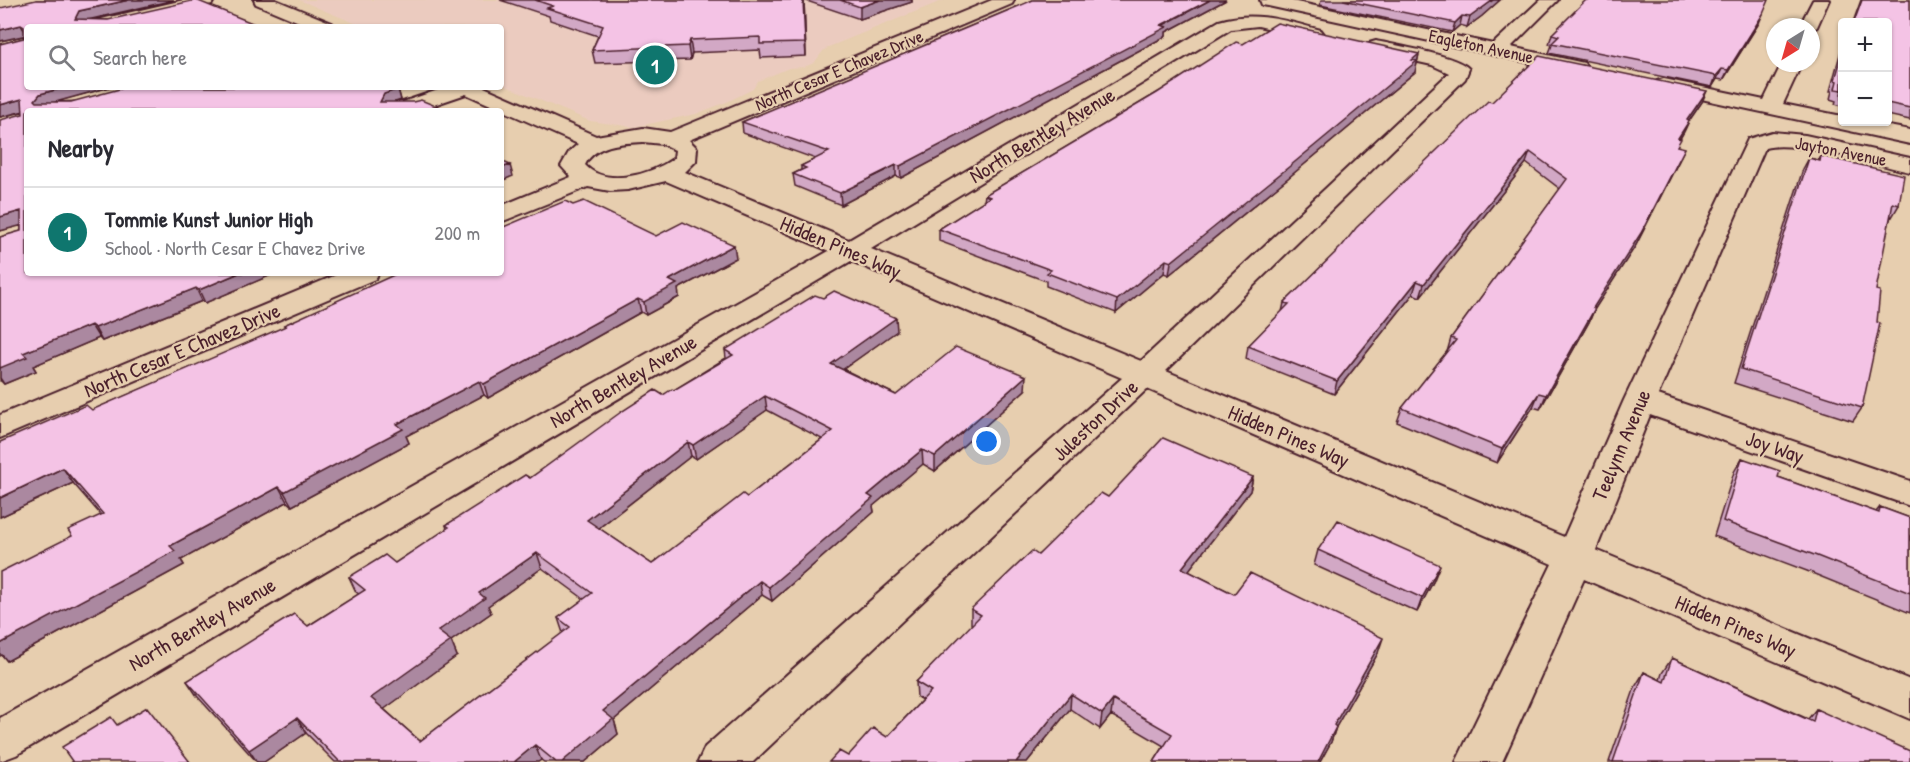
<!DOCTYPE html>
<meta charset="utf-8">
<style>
:root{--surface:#fff;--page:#f2f2f3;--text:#2b2b33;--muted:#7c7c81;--line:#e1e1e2;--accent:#0f766e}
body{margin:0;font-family:"Patrick Hand",sans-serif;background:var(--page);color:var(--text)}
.controls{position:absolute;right:18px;top:18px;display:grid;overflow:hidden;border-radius:6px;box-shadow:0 2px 4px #0004}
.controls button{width:54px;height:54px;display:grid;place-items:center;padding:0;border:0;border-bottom:2px solid var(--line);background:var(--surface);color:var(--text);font:30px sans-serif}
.compass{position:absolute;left:1766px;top:18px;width:54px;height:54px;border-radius:50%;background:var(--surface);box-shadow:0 2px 4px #0004;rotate:217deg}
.you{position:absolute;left:987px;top:442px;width:21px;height:21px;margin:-15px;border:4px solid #fff;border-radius:50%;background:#1a73e8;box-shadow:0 0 0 9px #1a73e833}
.badge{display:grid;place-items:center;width:39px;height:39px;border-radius:50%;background:var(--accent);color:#fff;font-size:20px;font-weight:700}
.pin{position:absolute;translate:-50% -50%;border:3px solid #fff;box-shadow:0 2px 6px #0006}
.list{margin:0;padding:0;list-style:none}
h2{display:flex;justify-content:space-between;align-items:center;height:78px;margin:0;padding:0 24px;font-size:26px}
h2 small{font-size:20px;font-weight:400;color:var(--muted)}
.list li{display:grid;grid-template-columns:39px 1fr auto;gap:18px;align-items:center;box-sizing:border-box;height:90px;padding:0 24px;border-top:2px solid var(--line)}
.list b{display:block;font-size:22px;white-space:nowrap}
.list p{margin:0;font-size:20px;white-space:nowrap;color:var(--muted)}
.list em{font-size:20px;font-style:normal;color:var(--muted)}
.icon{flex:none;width:33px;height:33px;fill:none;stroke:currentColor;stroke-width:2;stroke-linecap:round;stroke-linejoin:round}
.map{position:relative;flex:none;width:1910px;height:762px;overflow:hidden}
.search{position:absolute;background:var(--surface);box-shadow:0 2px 4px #0004;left:24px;top:24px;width:480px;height:66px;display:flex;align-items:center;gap:15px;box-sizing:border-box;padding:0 21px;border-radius:6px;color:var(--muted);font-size:22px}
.panel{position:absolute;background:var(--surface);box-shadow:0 2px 4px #0004;left:24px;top:108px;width:480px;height:168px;border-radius:6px}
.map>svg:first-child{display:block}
</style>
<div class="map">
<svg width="1910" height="762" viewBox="0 0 1910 762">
<rect width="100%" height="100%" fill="#e7ceaf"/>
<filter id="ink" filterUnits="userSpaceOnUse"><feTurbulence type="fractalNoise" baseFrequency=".0167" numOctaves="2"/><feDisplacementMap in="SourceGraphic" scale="12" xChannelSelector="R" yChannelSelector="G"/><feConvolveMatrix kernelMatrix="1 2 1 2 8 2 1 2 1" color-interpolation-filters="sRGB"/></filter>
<g filter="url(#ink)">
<path fill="#ebcbbf" d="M 299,0 L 944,0 L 831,46 L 823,51 L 814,63 L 804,67 L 789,68 L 758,81 L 753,89 L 729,101 L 696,114 L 634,127 L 590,121 L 501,84 L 501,27 L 364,27 Z"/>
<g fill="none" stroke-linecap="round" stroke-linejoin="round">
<defs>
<path id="street" d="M 184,0 L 214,0 L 212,4 L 112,27 L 81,27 L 84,23 Z
M 254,0 L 276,0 L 332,23 L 335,27 L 311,27 L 256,4 Z
M 992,0 L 1014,0 L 1012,4 L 689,140 L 697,148 L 696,161 L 685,172 L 849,240 L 1219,21 C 1255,10 1286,21 1321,30 L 1324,34 L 1321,38 L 1315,39 L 1258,26 L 1231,29 L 871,249 L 1141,361 L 1449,73 L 1432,65 L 1369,51 L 1367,47 L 1369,43 L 1376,41 C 1394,45 1460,56 1469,69 L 1465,79 L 1166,371 L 1564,537 L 1624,400 L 1748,139 L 1772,132 L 1805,135 L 1910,158 L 1910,172 C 1877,165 1795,139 1765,148 L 1658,395 L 1910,481 L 1910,506 L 1650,415 L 1596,550 L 1910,680 L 1910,719 L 1584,579 L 1502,762 L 1456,762 L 1552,564 L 1147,389 L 753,762 L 698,762 L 705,747 L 1122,378 L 851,261 L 16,755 L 0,761 L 0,718 L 829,251 L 666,181 L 628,190 L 610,191 L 588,187 L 501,222 L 501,206 L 571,177 L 561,166 L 569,152 L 578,144 L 466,94 L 416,111 L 385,111 L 388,107 L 447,87 L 484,87 L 596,136 L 643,128 L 670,132 ZM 643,142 L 662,144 L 675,150 L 674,158 C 652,174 606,188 585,165 C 595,144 622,143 643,142 Z
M 1260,0 L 1287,0 L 1493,44 L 1540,0 L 1558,0 L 1511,47 L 1584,63 L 1587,67 L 1584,71 L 1577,73 L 1268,6 L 1262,5 Z
M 1813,0 L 1829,0 L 1817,27 L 1811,32 L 1811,27 L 1799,27 Z
M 1782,63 L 1802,63 L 1783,104 L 1842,116 L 1842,122 L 1867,122 L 1910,130 L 1910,144 L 1664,91 L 1657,89 L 1654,85 L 1657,81 L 1664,79 L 1764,100 Z
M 341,273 L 379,273 L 375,279 L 0,438 L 0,415 Z"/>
</defs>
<use href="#street" stroke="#4a1f2b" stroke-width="4"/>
<use href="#street" fill="#e7ceaf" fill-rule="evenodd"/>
</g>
<path fill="#d2a8c5" stroke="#4a1f2b" stroke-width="1.5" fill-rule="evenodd" d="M 36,0 L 174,0 L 90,19 L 262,27 L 27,27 L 110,87 L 54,102 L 398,89 L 401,100 L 395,102 L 276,273 L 205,303 L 202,301 L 102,341 L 99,338 L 33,366 L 36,371 L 4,384 L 1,381 L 0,381 L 0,237 L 21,231 L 21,225 L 0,231 L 23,114 L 23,112 L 0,117 L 0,44 L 24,38 L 24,36 L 0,41 Z
M 500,0 L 912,0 L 912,2 L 860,19 L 804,0 L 806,56 L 761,58 L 760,50 L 692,53 L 690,60 L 595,63 L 592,50 L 598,36 L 550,20 L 549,16 Z
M 1033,0 L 1226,0 L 1166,32 L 1166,36 L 901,178 L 896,176 L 841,205 L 795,186 L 793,174 L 801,170 L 801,166 L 816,159 L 743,133 L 742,122 Z
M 1321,0 L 1500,0 L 1482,16 L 1467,27 L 1460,25 L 1452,32 L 1320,5 Z
M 1861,0 L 1910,0 L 1910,120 L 1887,115 L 1887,22 L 1853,22 Z
M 1759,23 L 1723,80 L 1717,79 L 1712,87 L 1549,53 L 1552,45 L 1549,44 L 1552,34 Z
M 1243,44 L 1419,54 L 1415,72 L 1288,178 L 1169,275 L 1164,273 L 1116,313 L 1046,286 L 1046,281 L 939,241 L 939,229 L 984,201 L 985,195 L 1157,93 Z
M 1842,47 L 1842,106 L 1835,104 L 1836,101 L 1830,99 L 1832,91 L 1830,91 Z
M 1492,102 L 1702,102 L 1689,121 L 1680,139 L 1677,146 L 1680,159 L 1636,245 L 1595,308 L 1589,322 L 1540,409 L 1533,407 L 1497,463 L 1397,422 L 1402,408 L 1447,352 L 1451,338 L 1560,189 L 1526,163 L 1420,297 L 1413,294 L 1334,394 L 1246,359 L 1248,346 L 1282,312 L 1284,303 Z
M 1821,156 L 1899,205 L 1892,217 L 1891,216 L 1885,239 L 1876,290 L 1862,408 L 1853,421 L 1734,383 L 1803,169 L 1809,158 L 1819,160 Z
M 573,205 L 656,236 L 736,258 L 678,289 L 679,297 L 646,315 L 641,312 L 488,398 L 484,395 L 406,436 L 409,443 L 292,506 L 287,502 L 181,560 L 184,565 L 7,661 L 2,655 L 72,536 L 101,515 L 73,483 L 0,517 L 92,410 L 285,327 L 284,325 Z
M 897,331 L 843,369 L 896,395 L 1025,390 L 935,471 L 923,464 L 873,506 L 874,512 L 772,601 L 762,595 L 614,720 L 618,734 L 585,762 L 544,762 L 541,760 L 538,762 L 335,762 L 306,733 L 264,762 L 257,762 L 197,696 L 187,681 L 308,626 L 359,594 L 356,592 L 349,577 L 395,563 L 447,529 L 446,525 L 530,478 L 663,395 L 674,390 L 726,358 L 725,350 ZM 767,410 L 822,439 L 747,497 L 652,564 L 599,528 L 691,456 L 696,459 ZM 542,568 L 584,599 L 558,618 L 563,633 L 420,741 L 384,709 L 457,656 L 451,641 L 491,613 L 488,606 Z
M 1742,458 L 1778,477 L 1876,512 L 1880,507 L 1910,518 L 1910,613 L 1807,571 L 1714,536 L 1734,472 Z
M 1253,477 L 1250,491 L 1188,571 L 1234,594 L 1378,653 L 1336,727 L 1331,742 L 1320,762 L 1154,762 L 1164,746 L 1111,715 L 1100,729 L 1070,709 L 1027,762 L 829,762 L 848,756 L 887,737 L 922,700 L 917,697 L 916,682 L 972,625 L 971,624 L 971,609 L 1038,555 L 1108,497 Z
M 1318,550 L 1434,580 L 1417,612 L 1314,565 Z
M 1672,658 L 1808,719 L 1816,709 L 1910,762 L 1609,762 L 1635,687 L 1644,672 L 1660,680 L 1662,673 Z"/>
<path fill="#ab88a0" stroke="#4a1f2b" stroke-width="1.5" d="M 129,0 L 174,0 L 83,21 L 75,19 L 79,11 Z
M 803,0 L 804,0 L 806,56 L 805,43 Z
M 880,0 L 912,0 L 912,2 L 860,19 L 860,7 Z
M 1210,0 L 1226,0 L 1166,32 L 1166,36 L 901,178 L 900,166 Z
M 1493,0 L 1500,0 L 1482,16 L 1467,27 L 1470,17 Z
M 1763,14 L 1759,23 L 1723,80 L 1728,70 Z
M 1462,16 L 1460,25 L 1452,32 L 1455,23 Z
M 21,25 L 27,35 L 0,41 L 0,30 Z
M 690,40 L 692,53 L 690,60 L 688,46 Z
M 1419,54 L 1415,72 L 1288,178 L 1169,275 L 1171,262 Z
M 1722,69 L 1717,79 L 1712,87 L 1716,76 Z
M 66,87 L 110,87 L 45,105 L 41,111 L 35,100 L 40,94 Z
M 398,89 L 401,100 L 387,105 L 380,102 L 384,94 Z
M 1707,91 L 1702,102 L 1682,131 L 1687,120 Z
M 22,99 L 28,110 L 0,117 L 0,105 Z
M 1689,121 L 1684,132 L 1673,149 L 1678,138 Z
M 1685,148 L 1636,245 L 1587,321 L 1593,308 Z
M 1530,152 L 1526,163 L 1420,297 L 1424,284 Z
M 510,165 L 513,176 L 501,181 L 501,168 Z
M 896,165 L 896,176 L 841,205 L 840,193 Z
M 21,211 L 27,224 L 0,231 L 0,217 Z
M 734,245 L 736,258 L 678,289 L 679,297 L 646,315 L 644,302 L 669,280 Z
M 1166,260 L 1164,273 L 1116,313 L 1117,300 Z
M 239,273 L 276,273 L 205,303 L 199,290 Z
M 1417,281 L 1413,294 L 1334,394 L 1337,381 Z
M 196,288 L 202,301 L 102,341 L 95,328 Z
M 638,299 L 641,312 L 488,398 L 484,384 Z
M 1595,308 L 1589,322 L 1540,409 L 1546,395 Z
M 896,318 L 897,331 L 832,377 L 831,364 Z
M 91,325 L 99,338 L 33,366 L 36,371 L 4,384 L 0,378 L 0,368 L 23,353 Z
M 1026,376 L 1025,390 L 935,471 L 935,456 Z
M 479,381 L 484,395 L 406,436 L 409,443 L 292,506 L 284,492 L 397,424 Z
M 1539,393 L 1533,407 L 1497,463 L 1502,449 Z
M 765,396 L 767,410 L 696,459 L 693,445 Z
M 688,442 L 691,456 L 591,534 L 587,520 Z
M 922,450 L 923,464 L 873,506 L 874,512 L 772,601 L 769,587 L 868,495 Z
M 63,468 L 73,483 L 0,517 L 0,498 Z
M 1253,477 L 1250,491 L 1179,583 L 1182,568 Z
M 279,487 L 287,502 L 181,560 L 184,565 L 7,661 L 2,655 L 0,656 L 0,644 L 170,546 Z
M 537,553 L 542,568 L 488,606 L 491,613 L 451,641 L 457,656 L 379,713 L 371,698 L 438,631 L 479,593 Z
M 1440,565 L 1434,580 L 1417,612 L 1422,598 Z
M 760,581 L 762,595 L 614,720 L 618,734 L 585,762 L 562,762 L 603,711 Z
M 1383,638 L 1378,653 L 1336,727 L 1331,742 L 1320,762 L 1318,762 L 1334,725 Z
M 1071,694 L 1070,709 L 1027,762 L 1016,762 Z
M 1113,700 L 1111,715 L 1100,729 L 1102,714 Z
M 297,718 L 306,733 L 264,762 L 257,762 L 249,750 Z
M 535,745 L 541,760 L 538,762 L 514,762 Z"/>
<path fill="#f4c3e5" stroke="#4a1f2b" stroke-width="1.5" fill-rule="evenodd" d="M 36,0 L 129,0 L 79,11 L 75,19 L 108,20 L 196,0 L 262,27 L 27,27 L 27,87 L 66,87 L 40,94 L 35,100 L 37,102 L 71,102 L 127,87 L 392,87 L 398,89 L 384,94 L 380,102 L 413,102 L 421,100 L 448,111 L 27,111 L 27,273 L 239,273 L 199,290 L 196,288 L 95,328 L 91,325 L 23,353 L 27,357 L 0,368 L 0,237 L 21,231 L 21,211 L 0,217 L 0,120 L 23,114 L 22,99 L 0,105 L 0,44 L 24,38 L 24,27 L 21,25 L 0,30 L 0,8 Z
M 535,0 L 803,0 L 805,43 L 760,44 L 760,37 L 690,40 L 688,46 L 592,50 L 603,26 L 547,8 L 553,6 Z
M 840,0 L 880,0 L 860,7 Z
M 1033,0 L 1210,0 L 1161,25 L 1167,27 L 900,166 L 896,165 L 840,193 L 793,174 L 806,168 L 801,166 L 829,152 L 742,122 Z
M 1343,0 L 1493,0 L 1470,17 L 1462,16 L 1455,23 Z
M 1586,0 L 1769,0 L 1763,14 L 1728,70 L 1722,69 L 1716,76 L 1552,43 L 1559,36 L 1552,34 Z
M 1862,0 L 1910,0 L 1910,108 L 1887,103 L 1887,22 L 1854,22 Z
M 1277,23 L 1419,54 L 1412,60 L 1417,61 L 1290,166 L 1171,262 L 1166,260 L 1117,300 L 1047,273 L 1051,270 L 939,229 L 990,197 L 985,195 L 1157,93 L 1236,42 L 1243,44 Z
M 1842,55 L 1842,94 L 1841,94 L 1842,90 L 1835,89 L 1837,81 L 1835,80 Z
M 1539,56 L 1707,91 L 1687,120 L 1689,121 L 1678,138 L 1681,139 L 1677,146 L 1685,148 L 1641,233 L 1593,308 L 1595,308 L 1546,395 L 1539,393 L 1502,449 L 1402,408 L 1456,340 L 1451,338 L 1567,179 L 1530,152 L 1424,284 L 1417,281 L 1337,381 L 1248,346 L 1289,304 L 1284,303 L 1342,246 L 1356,228 L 1488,101 L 1492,102 Z
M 1821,156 L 1904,175 L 1899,205 L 1893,203 L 1876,290 L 1880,291 L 1877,322 L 1880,323 L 1862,408 L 1741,369 L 1809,158 L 1820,161 Z
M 501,161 L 510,165 L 501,168 Z
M 565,201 L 573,205 L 584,201 L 656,236 L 683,222 L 734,245 L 669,280 L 677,284 L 644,302 L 638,299 L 484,384 L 479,381 L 397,424 L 403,429 L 284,492 L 279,487 L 170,546 L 175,551 L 0,644 L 0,572 L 72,536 L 68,530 L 103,514 L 63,468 L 0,498 L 0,442 L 86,405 L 92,410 L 286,326 L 284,325 L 398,273 L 501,273 L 501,228 Z
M 834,291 L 896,318 L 831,364 L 896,395 L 956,347 L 1026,376 L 935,456 L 922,450 L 868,495 L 873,498 L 769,587 L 760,581 L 603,711 L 613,719 L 562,762 L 556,762 L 535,745 L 514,762 L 340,762 L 297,718 L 249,750 L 187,681 L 294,614 L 308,626 L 365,590 L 349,577 L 385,555 L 395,563 L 449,527 L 446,525 L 525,475 L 530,478 L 621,412 L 655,390 L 663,395 L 672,389 L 674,390 L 733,355 L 725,350 L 815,295 L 823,298 ZM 765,396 L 833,431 L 747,497 L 743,494 L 652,564 L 587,520 L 688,442 L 693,445 ZM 537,553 L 592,593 L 558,618 L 570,627 L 420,741 L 371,698 L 451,641 L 438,631 L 485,598 L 479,593 Z
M 1163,438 L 1253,477 L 1182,568 L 1234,594 L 1250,573 L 1383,638 L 1334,725 L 1336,727 L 1318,762 L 1154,762 L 1172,734 L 1113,700 L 1102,714 L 1071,694 L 1016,762 L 829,762 L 839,751 L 848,756 L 873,728 L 887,737 L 931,691 L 916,682 L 981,615 L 971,609 L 1032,551 L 1038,555 L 1101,493 L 1108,497 Z
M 1742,458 L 1780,471 L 1778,477 L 1879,513 L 1880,507 L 1910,518 L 1910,593 L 1817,556 L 1723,521 Z
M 1338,520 L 1440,565 L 1422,598 L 1318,550 Z
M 1672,658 L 1813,722 L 1816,709 L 1910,751 L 1910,762 L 1613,762 L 1644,672 L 1664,682 Z
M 147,707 L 190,762 L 71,762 L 72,761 L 62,747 L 111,717 L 117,725 Z"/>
</g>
<g text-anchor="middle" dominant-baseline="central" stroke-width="4.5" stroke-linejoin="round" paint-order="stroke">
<g font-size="18" fill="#4a1f2b" stroke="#e7ceaf">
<text transform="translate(1481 46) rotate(12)">Eagleton Avenue</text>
<text transform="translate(839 70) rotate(-23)">North Cesar E Chavez Drive</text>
<text transform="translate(1841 151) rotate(11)">Jayton Avenue</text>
</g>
<g font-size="21" fill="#4a1f2b" stroke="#e7ceaf">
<text transform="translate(1042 135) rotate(-31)">North Bentley Avenue</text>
<text transform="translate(841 247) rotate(23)">Hidden Pines Way</text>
<text transform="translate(182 350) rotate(-23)">North Cesar E Chavez Drive</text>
<text transform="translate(623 381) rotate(-30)">North Bentley Avenue</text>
<text transform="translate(1095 420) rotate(-43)">Juleston Drive</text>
<text transform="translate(1289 436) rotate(23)">Hidden Pines Way</text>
<text transform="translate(1621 445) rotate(-67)">Teelynn Avenue</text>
<text transform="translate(1775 447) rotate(19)">Joy Way</text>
<text transform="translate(202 624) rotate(-30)">North Bentley Avenue</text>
<text transform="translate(1736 626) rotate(23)">Hidden Pines Way</text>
</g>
</g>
</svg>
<div class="controls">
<button>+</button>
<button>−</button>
</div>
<svg class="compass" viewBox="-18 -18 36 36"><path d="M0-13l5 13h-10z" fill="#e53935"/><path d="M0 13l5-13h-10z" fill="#7c7c81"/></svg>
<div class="you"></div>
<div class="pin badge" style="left:655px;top:65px">1</div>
<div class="search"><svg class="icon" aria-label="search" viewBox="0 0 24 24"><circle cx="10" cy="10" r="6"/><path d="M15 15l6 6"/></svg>Search here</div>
<section class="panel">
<h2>Nearby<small></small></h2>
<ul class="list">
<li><span class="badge">1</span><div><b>Tommie Kunst Junior High</b><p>School · North Cesar E Chavez Drive</p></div><em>200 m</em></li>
</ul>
</section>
</div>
